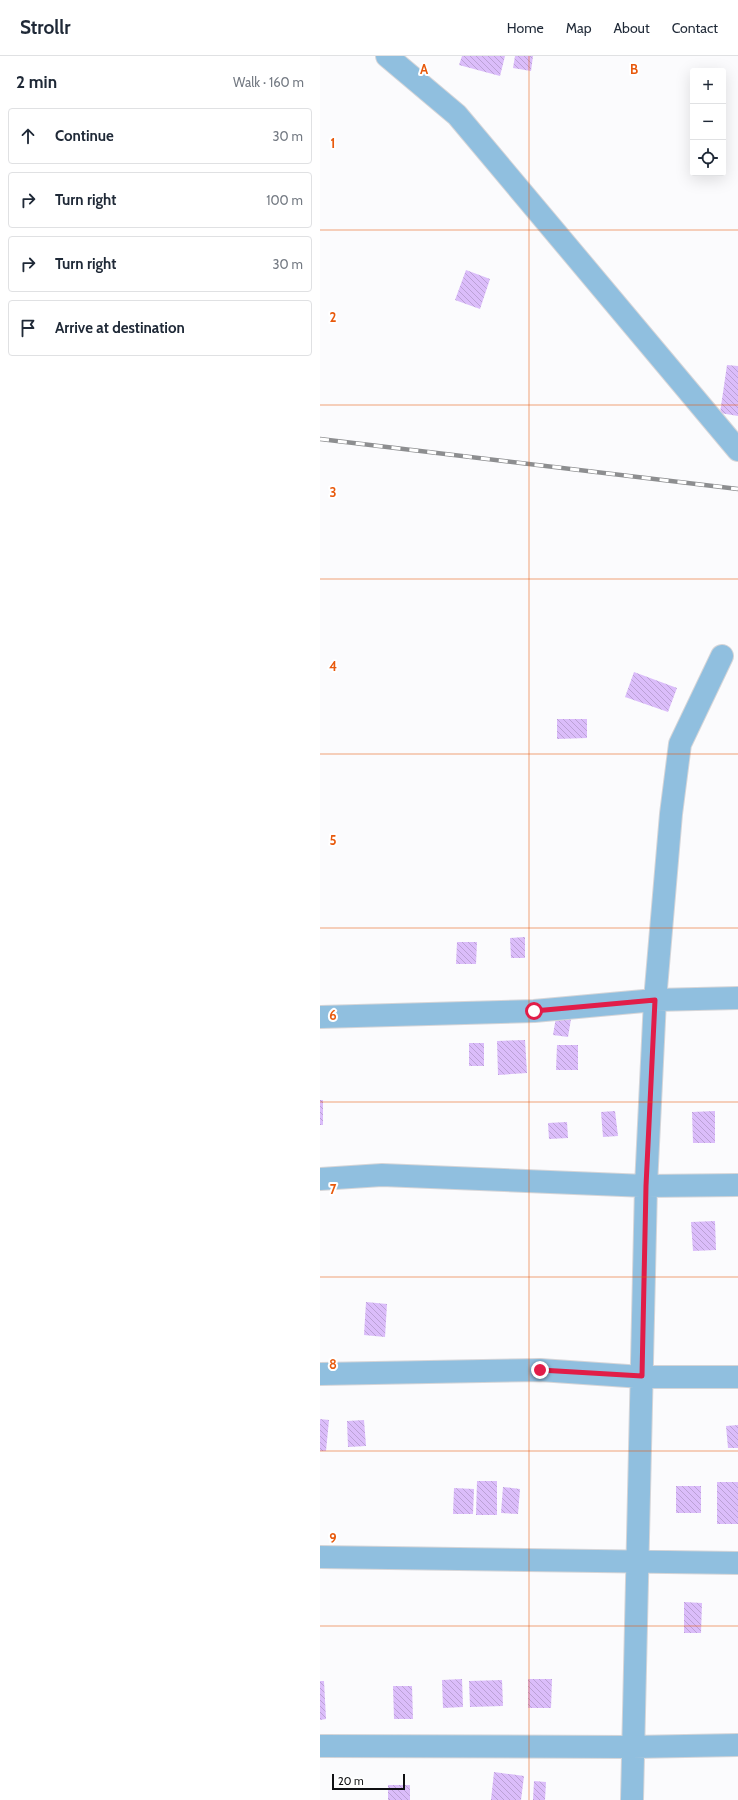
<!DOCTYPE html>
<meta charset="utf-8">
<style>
:root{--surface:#fff;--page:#f2f2f3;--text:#1f2937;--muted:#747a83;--line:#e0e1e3}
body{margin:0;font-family:Cabin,sans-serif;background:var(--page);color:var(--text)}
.controls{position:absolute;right:12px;top:12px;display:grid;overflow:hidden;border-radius:4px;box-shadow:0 4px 16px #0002}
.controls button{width:36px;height:36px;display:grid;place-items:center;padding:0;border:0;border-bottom:1px solid var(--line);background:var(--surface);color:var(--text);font:20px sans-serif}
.scale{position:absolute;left:12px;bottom:10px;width:73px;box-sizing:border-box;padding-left:4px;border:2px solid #0f1013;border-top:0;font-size:11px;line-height:14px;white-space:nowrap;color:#0f1013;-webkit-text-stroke:3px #fff;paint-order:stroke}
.stop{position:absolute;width:12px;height:12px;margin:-9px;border:3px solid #e11d48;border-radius:50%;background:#fff}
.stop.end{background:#e11d48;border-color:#fff;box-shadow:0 1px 4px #0008}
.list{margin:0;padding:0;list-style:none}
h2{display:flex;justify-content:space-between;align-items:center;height:52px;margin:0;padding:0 16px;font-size:17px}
h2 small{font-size:13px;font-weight:400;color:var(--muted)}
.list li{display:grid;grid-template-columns:26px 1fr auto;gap:12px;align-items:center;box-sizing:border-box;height:56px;margin:0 8px 8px;padding:0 8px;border:1px solid var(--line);border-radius:4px}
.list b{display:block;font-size:15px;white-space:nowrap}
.list em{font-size:13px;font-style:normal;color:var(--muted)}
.icon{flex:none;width:22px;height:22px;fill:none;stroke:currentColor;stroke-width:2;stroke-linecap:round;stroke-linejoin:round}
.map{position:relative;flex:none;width:418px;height:1744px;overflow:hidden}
header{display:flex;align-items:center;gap:24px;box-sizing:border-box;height:56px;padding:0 20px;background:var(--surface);border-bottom:1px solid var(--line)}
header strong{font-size:19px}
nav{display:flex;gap:22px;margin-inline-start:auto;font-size:14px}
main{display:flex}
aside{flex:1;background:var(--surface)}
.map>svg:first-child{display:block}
</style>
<header>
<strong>Strollr</strong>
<nav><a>Home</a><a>Map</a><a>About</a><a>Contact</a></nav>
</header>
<main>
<aside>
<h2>2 min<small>Walk · 160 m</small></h2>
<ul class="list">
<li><svg class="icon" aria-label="ahead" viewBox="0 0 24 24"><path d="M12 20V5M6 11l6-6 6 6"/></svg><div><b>Continue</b></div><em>30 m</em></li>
<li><svg class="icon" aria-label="right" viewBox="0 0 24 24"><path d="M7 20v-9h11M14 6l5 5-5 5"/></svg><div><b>Turn right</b></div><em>100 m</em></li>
<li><svg class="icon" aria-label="right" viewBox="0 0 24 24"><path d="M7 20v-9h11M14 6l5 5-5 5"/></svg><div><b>Turn right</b></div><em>30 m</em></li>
<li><svg class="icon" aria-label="arrive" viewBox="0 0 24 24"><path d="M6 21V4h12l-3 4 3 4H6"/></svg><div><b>Arrive at destination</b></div></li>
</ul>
</aside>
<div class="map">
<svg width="418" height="1744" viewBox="0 0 418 1744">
<defs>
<pattern id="building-back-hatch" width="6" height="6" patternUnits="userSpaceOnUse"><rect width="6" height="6" fill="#dbbdfa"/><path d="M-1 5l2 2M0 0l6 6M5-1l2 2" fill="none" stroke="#bba1d5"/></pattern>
</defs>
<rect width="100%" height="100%" fill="#fbfbfd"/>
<path fill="url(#building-back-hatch)" d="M 142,0 L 185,0 L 180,20 L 139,9 Z
M 195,0 L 213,0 L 211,15 L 193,12 Z
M 146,214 L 170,223 L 160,253 L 135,244 Z
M 407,309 L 418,310 L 418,360 L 400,357 Z
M 314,616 L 357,632 L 348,656 L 305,641 Z
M 237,663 L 267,663 L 267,682 L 237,683 Z
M 205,881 L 205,902 L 191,902 L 190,882 Z
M 137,886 L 157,886 L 156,908 L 136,908 Z
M 236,961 L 251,963 L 248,981 L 233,979 Z
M 205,984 L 207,1017 L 178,1019 L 177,985 Z
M 149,987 L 164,987 L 164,1010 L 149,1010 Z
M 237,989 L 258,989 L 258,1014 L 236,1014 Z
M 0,1044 L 3,1044 L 3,1069 L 0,1069 Z
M 295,1055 L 298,1080 L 283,1081 L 281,1056 Z
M 395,1055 L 395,1087 L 373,1087 L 372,1056 Z
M 247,1066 L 248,1082 L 229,1083 L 228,1067 Z
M 395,1165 L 396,1194 L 373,1195 L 371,1166 Z
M 46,1246 L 67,1248 L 65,1281 L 44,1279 Z
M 0,1363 L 9,1364 L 6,1395 L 0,1395 Z
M 44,1364 L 46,1390 L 28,1391 L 27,1365 Z
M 418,1369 L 418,1392 L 408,1392 L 406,1370 Z
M 157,1425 L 177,1425 L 177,1459 L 156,1459 Z
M 397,1426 L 418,1426 L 418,1468 L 397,1468 Z
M 356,1430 L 381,1430 L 381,1457 L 356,1457 Z
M 183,1431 L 200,1433 L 198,1458 L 181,1457 Z
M 134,1432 L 154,1433 L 153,1458 L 133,1458 Z
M 364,1546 L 382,1547 L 381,1577 L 364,1577 Z
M 142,1623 L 143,1651 L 123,1652 L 122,1624 Z
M 208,1623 L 232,1623 L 231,1652 L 208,1652 Z
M 182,1624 L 183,1650 L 150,1651 L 149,1625 Z
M 0,1625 L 4,1625 L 6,1663 L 0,1664 Z
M 73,1630 L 92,1630 L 93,1663 L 74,1663 Z
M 174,1716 L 204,1720 L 201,1744 L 171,1744 Z
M 214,1725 L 226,1726 L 225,1744 L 213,1744 Z
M 68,1729 L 90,1729 L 90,1744 L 68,1744 Z"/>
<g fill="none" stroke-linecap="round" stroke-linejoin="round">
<defs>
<path id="street" d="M 67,0 L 137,59 L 418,394
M 0,961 L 214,955 L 335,944 L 418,942
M 0,1123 L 62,1119 L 326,1130 L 418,1129
M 0,1318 L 220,1314 L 322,1321 L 418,1321
M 0,1501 L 418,1507
M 0,1690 L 313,1691 L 418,1689
M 312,1744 L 326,1130 L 335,944 L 351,758 L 360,688 L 402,600"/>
</defs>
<use href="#street" stroke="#d5d5d8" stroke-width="24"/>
<use href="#street" stroke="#90bfdf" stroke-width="22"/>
<defs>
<path id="rail" d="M 0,383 L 418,433"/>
</defs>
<use href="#rail" stroke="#8d8e90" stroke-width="4.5"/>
<use href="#rail" stroke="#fff" stroke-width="3" stroke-dasharray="9" stroke-linecap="butt"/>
</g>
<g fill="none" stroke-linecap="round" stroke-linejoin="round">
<path stroke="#e11d48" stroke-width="5" d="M 214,955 L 335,944 L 326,1130 L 322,1320 L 220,1314"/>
</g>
<path fill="none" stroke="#e8590c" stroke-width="1" stroke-opacity="0.55" d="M 209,0 L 209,1744M 0,174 L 418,174M 0,349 L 418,349M 0,523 L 418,523M 0,698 L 418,698M 0,872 L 418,872M 0,1046 L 418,1046M 0,1221 L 418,1221M 0,1395 L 418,1395M 0,1570 L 418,1570"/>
<g font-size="13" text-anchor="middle" font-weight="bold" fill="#e8590c" stroke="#fff" stroke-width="4" stroke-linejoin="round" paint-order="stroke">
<text x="104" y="18">A</text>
<text x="314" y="18">B</text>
<text x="13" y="92">1</text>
<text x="13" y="266">2</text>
<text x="13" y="441">3</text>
<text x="13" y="615">4</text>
<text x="13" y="789">5</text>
<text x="13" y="964">6</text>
<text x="13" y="1138">7</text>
<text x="13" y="1313">8</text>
<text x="13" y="1487">9</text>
</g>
</svg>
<div class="controls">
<button>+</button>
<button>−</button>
<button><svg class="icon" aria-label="locate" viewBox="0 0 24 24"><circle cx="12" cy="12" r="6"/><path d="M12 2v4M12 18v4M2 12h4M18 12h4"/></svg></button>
</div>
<div class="scale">20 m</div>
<div class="stop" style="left:214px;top:955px"></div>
<div class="stop end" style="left:220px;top:1314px"></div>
</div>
</main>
